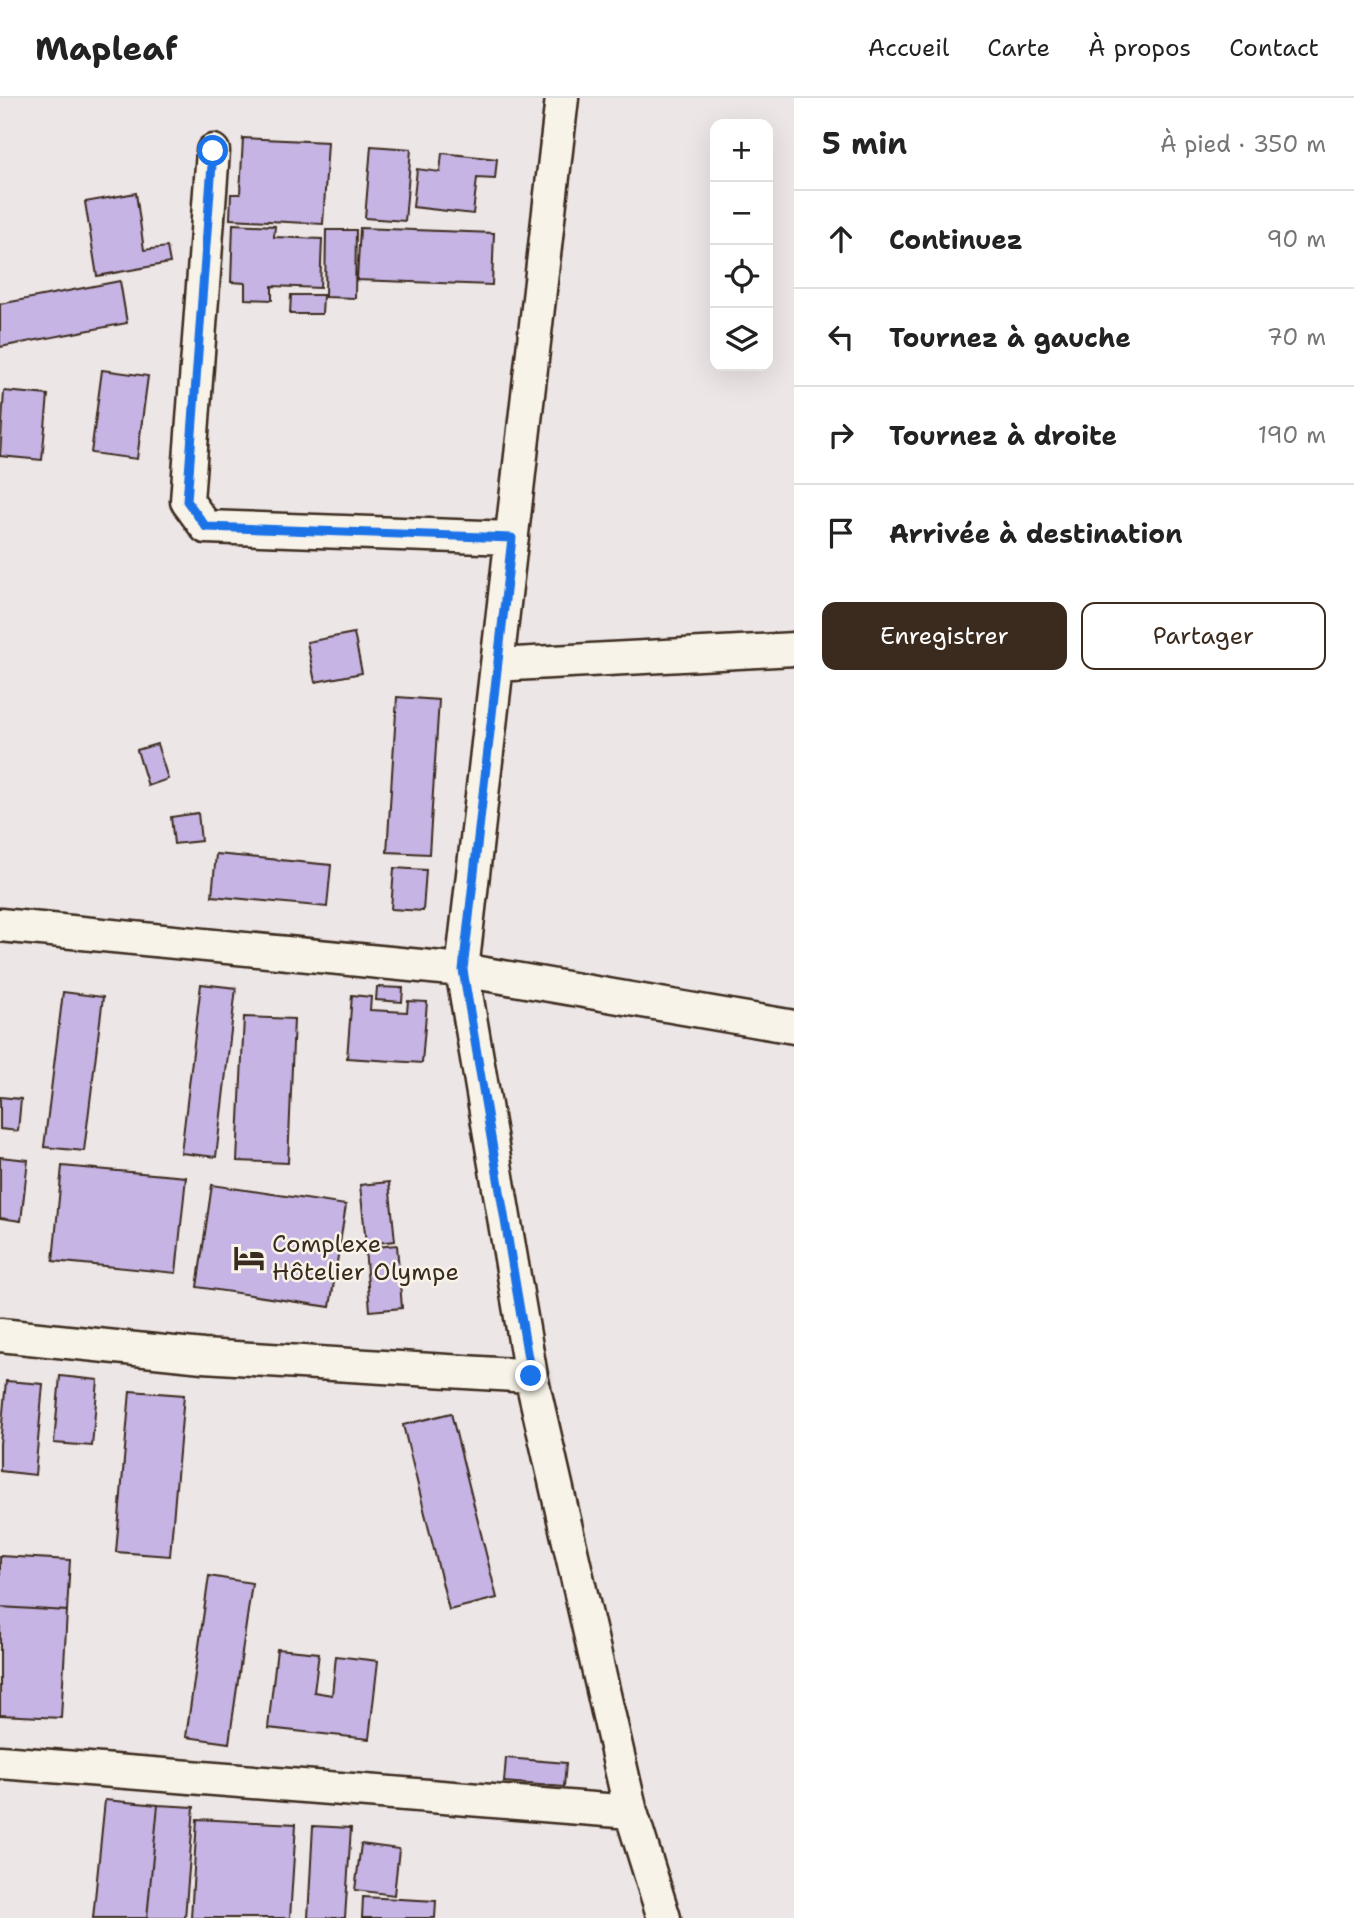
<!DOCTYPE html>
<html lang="fr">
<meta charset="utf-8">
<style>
:root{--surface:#fff;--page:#f6f6f6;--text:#222;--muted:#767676;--line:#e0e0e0;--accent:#3b2a1e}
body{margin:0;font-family:"Shantell Sans",sans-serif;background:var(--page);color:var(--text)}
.controls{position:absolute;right:21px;top:21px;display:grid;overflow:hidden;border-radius:14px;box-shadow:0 7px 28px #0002}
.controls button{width:63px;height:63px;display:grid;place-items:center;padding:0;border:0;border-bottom:2px solid var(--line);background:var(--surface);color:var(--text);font:35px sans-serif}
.stop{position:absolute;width:21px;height:21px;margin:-16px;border:5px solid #1a73e8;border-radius:50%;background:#fff}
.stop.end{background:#1a73e8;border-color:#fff;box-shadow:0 2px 7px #0008}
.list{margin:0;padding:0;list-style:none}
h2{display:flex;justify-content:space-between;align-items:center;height:91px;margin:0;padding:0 28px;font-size:30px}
h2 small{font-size:23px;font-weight:400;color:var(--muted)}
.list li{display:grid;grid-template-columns:46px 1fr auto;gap:21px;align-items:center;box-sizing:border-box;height:98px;padding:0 28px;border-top:2px solid var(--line)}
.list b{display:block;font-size:26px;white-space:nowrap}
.list em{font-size:23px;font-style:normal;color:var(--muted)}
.actions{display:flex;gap:14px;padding:21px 28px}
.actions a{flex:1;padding:16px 0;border:2px solid var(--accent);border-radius:14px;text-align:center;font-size:24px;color:var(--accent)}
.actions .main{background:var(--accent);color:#fff}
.icon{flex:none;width:38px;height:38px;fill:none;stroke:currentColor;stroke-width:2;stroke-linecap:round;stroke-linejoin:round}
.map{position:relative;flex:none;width:794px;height:1820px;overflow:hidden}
header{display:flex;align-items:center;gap:42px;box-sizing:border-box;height:98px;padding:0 35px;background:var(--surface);border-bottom:2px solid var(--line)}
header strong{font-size:33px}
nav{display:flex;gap:38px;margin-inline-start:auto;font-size:24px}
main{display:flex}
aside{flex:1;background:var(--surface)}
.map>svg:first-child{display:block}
</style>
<header>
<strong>Mapleaf</strong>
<nav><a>Accueil</a><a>Carte</a><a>À propos</a><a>Contact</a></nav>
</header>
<main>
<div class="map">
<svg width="794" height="1820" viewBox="0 0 794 1820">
<rect width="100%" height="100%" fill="#ede6e7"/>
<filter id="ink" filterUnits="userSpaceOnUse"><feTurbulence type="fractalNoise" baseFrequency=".0143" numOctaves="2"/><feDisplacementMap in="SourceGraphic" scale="14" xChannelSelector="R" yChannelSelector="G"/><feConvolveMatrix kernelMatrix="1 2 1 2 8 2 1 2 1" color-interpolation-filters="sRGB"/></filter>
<g filter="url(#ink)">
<path fill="#c5b4e4" stroke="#3b2a1e" stroke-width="2" d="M 243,40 L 328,44 L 323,126 L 230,121 L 231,96 L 240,96 Z
M 371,48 L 411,51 L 405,123 L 365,120 Z
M 442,55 L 497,61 L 495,81 L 477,80 L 473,116 L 413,109 L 417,71 L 440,74 Z
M 136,95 L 144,152 L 167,149 L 170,165 L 97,178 L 85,104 Z
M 233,126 L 275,128 L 274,139 L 322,141 L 320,190 L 272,188 L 272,202 L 245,201 L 245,185 L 231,184 Z
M 360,130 L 494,135 L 492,187 L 357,182 Z
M 326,132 L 356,132 L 355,200 L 325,199 Z
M 120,183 L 127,225 L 0,249 L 0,206 Z
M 291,197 L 323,197 L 322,216 L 290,216 Z
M 102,272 L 148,278 L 137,361 L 91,355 Z
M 4,293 L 48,297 L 42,362 L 0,358 Z
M 354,535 L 362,575 L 315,584 L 307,544 Z
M 397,599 L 439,602 L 429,756 L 387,754 Z
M 157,646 L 168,681 L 148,688 L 137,652 Z
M 198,715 L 201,743 L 174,746 L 171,719 Z
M 216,756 L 331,767 L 327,809 L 212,798 Z
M 394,770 L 426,772 L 423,813 L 391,811 Z
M 201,886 L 236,890 L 216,1059 L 181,1055 Z
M 377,889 L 403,890 L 402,904 L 376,902 Z
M 63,894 L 103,899 L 84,1053 L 44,1049 Z
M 352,897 L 371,899 L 370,912 L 407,914 L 408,903 L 427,904 L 422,965 L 347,960 Z
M 244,919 L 294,921 L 288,1065 L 237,1063 Z
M 0,999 L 21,1001 L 18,1033 L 0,1031 Z
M 0,1059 L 28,1062 L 21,1123 L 0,1120 Z
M 62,1068 L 186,1079 L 176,1175 L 53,1163 Z
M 389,1084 L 395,1143 L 366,1146 L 360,1087 Z
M 212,1087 L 346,1107 L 330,1209 L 197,1189 Z
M 397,1147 L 402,1210 L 370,1213 L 365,1150 Z
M 60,1278 L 98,1282 L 92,1348 L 54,1345 Z
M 6,1283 L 43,1286 L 35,1377 L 0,1373 L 0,1346 Z
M 130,1293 L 184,1297 L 170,1458 L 116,1454 Z
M 451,1315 L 497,1500 L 449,1512 L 403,1327 Z
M 0,1458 L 70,1462 L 67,1513 L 0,1509 Z
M 209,1478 L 252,1485 L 229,1645 L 186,1639 Z
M 0,1509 L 67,1513 L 61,1620 L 0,1617 Z
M 277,1551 L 319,1555 L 314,1594 L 332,1597 L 336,1558 L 378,1563 L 369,1641 L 268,1630 Z
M 506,1660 L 566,1665 L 564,1689 L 504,1684 Z
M 105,1702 L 158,1707 L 147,1820 L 93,1820 Z
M 158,1707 L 194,1709 L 185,1820 L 147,1820 Z
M 197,1721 L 296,1726 L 290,1820 L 191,1820 Z
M 313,1728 L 351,1730 L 345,1820 L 308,1820 Z
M 361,1746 L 399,1751 L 394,1797 L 355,1792 Z
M 363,1799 L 436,1803 L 435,1820 L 362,1820 Z"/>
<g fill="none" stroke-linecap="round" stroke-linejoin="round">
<defs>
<path id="minor" d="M 562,0 L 462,872 L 531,1278 L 631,1714 L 664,1820
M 213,53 L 187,403 L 206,429 L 512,440
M 497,567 L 794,551
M 0,827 L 462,872 L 794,929
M 0,1237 L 203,1258 L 531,1278
M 0,1664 L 631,1714"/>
</defs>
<use href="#minor" stroke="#3b2a1e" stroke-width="37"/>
<use href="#minor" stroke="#f7f3e8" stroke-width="32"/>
</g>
</g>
<g fill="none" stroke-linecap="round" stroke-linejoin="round" filter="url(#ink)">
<path stroke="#1a73e8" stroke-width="9" d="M 213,53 L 187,403 L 206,429 L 512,440 L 463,872 L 531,1278"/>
</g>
<defs>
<symbol id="hotel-bare" viewBox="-9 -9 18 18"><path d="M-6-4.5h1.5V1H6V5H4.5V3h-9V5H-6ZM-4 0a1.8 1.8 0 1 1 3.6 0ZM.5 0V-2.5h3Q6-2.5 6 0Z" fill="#3b2a1e" stroke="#f7f3e8" stroke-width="2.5" paint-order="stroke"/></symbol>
</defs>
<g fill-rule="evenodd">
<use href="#hotel-bare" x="227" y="1138" width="44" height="44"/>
</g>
<g text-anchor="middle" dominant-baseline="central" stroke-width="5" stroke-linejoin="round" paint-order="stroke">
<g font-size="24" fill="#3b2a1e" stroke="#f7f3e8" text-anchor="start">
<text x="272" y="1146">Complexe<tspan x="272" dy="28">Hôtelier Olympe</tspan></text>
</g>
</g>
</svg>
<div class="controls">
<button>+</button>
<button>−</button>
<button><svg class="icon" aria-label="locate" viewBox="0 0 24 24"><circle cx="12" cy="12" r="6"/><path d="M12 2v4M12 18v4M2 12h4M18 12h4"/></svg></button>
<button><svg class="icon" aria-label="layers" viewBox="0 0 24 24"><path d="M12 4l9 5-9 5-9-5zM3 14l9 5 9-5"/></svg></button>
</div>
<div class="stop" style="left:213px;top:53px"></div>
<div class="stop end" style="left:531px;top:1278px"></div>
</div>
<aside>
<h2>5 min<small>À pied · 350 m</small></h2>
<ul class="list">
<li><svg class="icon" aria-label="ahead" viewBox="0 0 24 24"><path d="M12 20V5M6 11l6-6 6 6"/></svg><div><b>Continuez</b></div><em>90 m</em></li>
<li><svg class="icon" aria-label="left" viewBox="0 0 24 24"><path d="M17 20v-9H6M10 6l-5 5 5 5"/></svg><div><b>Tournez à gauche</b></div><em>70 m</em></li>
<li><svg class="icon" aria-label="right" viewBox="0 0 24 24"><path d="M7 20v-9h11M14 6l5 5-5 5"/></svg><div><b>Tournez à droite</b></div><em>190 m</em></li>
<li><svg class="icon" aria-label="arrive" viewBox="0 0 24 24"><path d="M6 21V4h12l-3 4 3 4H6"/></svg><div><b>Arrivée à destination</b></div></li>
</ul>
<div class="actions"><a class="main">Enregistrer</a><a>Partager</a></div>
</aside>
</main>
